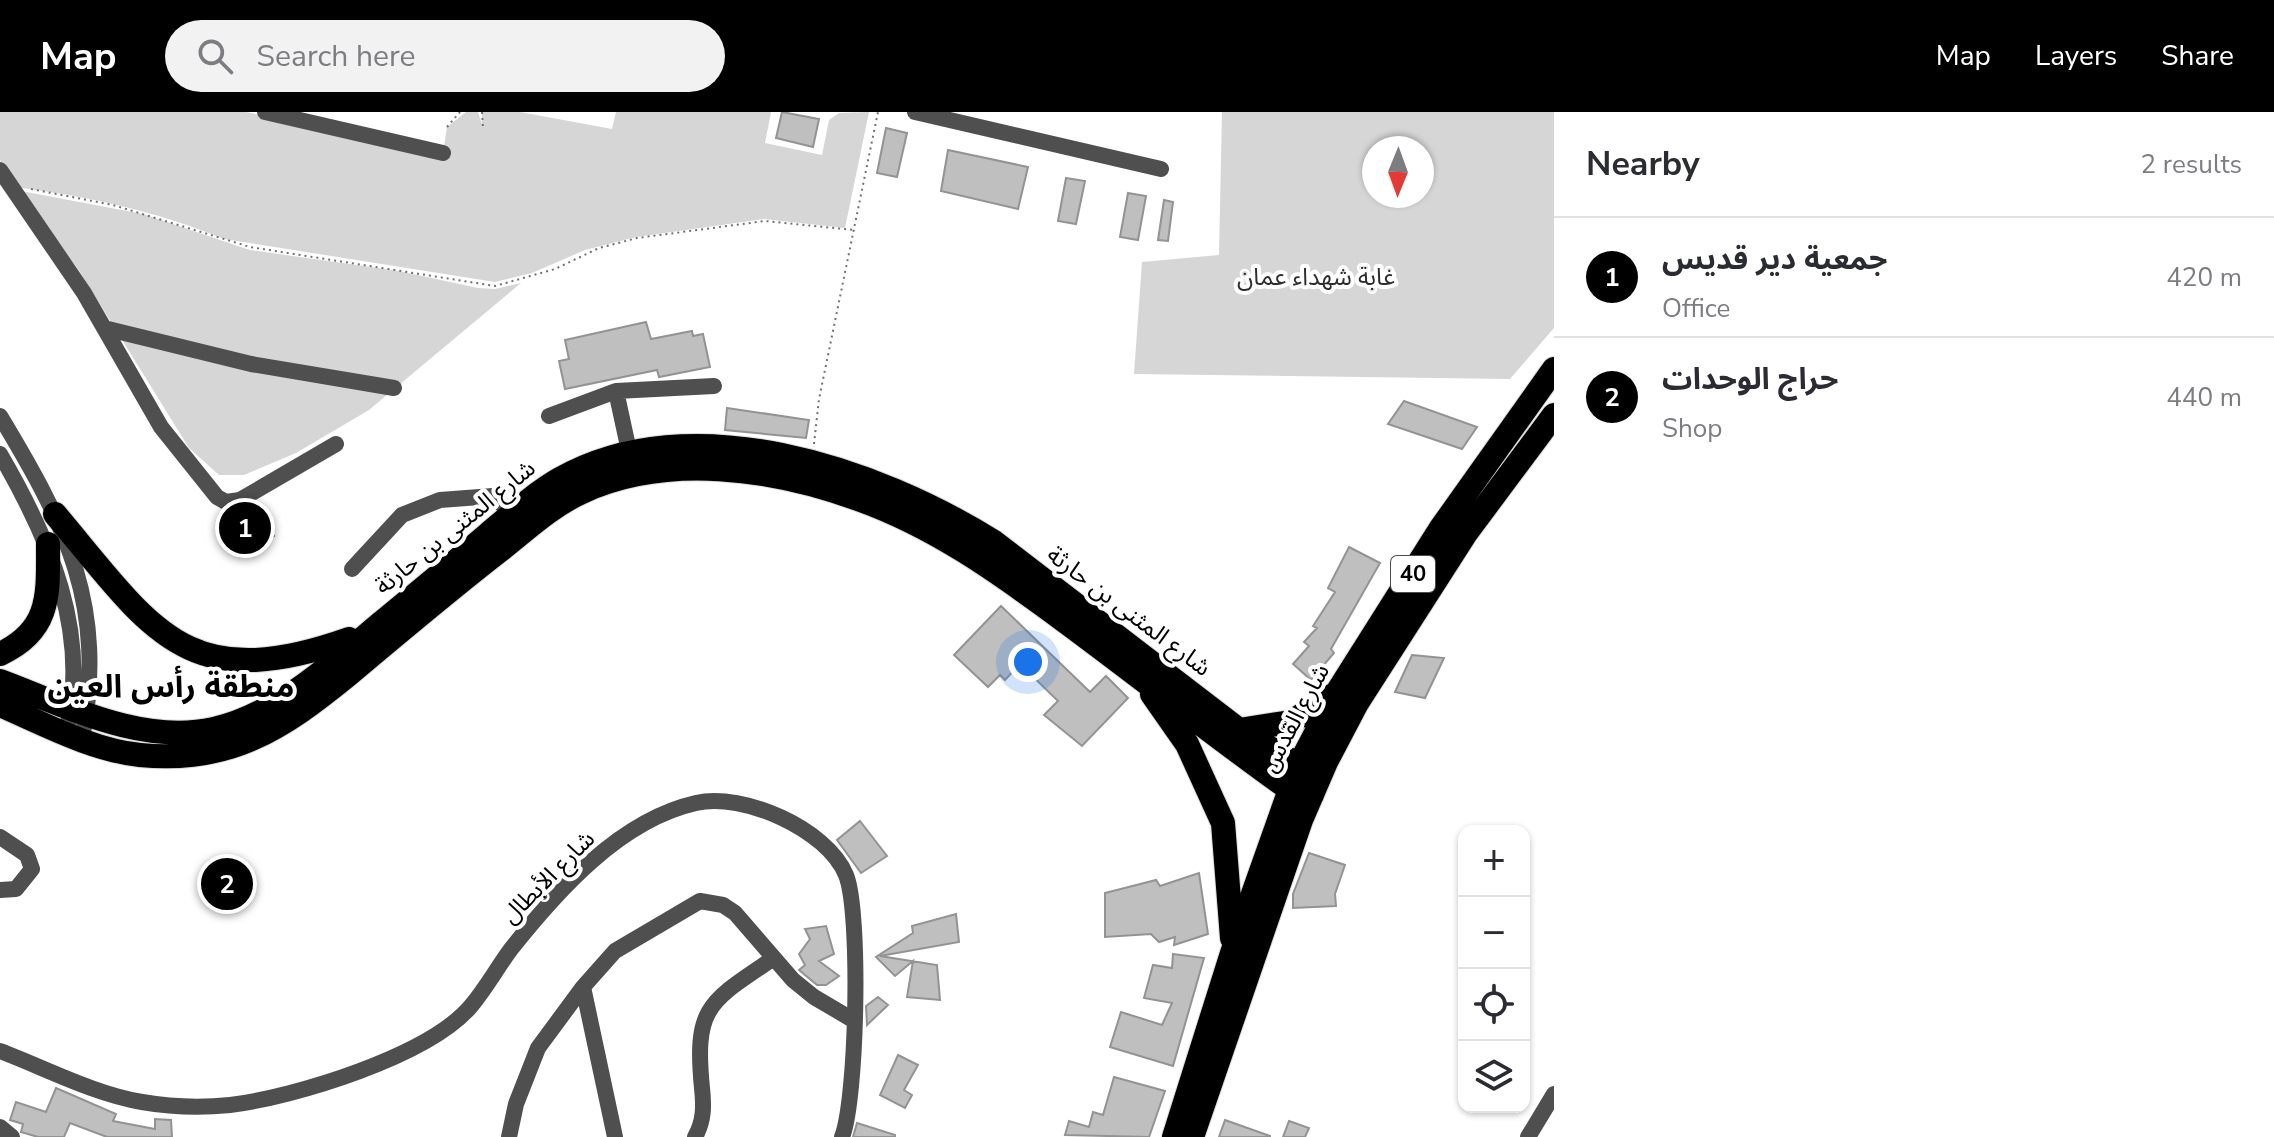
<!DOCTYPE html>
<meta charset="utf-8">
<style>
:root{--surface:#fff;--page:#f2f2f3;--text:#2b2b33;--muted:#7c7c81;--line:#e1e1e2;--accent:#000}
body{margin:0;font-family:"Nunito Sans","Noto Sans Arabic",sans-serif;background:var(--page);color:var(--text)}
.controls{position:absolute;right:24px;bottom:24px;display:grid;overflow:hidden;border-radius:16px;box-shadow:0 2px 6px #0004}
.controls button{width:72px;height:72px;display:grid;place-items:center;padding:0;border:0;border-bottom:2px solid var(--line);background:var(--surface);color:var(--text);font:40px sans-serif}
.compass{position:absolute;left:1362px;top:24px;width:72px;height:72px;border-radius:50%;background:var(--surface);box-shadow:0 2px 6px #0004;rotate:181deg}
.you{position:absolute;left:1028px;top:550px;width:28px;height:28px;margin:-20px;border:6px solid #fff;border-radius:50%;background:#1a73e8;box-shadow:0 0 0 12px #1a73e833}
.badge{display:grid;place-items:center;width:52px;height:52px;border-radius:50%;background:var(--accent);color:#fff;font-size:26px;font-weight:700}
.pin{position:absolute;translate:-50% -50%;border:4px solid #fff;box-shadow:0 2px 8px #0006}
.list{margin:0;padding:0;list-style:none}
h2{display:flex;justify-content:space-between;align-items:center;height:104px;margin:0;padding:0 32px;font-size:34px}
h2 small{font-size:26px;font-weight:400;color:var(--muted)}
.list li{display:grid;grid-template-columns:52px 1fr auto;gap:24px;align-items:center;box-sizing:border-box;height:120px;padding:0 32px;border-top:2px solid var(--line)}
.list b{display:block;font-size:30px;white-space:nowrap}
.list p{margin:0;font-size:26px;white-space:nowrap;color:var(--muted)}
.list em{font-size:26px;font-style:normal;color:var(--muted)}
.icon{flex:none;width:44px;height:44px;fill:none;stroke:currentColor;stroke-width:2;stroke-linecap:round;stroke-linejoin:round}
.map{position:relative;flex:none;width:1554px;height:1025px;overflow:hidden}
header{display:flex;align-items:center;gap:48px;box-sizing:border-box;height:112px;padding:0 40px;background:var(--accent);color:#fff}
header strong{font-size:38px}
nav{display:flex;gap:44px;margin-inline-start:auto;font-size:28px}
.search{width:560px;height:72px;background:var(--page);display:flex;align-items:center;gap:20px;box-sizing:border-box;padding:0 28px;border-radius:44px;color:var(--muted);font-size:30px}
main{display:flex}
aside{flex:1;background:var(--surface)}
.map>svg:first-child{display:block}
</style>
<header>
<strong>Map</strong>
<div class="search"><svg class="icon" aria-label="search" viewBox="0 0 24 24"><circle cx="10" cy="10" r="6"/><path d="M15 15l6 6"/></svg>Search here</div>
<nav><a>Map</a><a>Layers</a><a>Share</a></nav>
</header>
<main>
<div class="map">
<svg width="1554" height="1025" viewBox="0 0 1554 1025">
<rect width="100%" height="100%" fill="#fff"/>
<path fill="#d6d6d6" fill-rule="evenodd" d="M 0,0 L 246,0 L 443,41 L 447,15 L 466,0 L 478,0 L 482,12 L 482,0 L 520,0 L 612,17 L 616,0 L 771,0 L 765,31 L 822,43 L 829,8 L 839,1 L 869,0 L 845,116 L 764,107 L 636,125 L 585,138 L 532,161 L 495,170 L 224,127 C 151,98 92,85 15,75 L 0,48 Z
M 1222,0 L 1554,0 L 1554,216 L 1510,267 L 1134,262 L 1142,150 L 1219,143 ZM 1422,36 L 1422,84 L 1374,84 L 1374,36 Z
M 21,79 L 143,102 L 250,138 L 399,159 L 478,176 L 495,177 L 521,171 L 369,298 L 296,341 L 244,363 L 219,363 L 189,336 L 80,160 Z"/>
<path fill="#bfbfbf" stroke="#939393" stroke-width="2" d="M 782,0 L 819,7 L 813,35 L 776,26 Z
M 886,16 L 907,21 L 897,65 L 877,61 Z
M 948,38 L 1028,55 L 1018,97 L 941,79 Z
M 1066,66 L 1085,69 L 1076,112 L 1058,109 Z
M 1128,81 L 1146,84 L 1138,128 L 1120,125 Z
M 1164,88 L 1173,90 L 1168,129 L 1158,128 Z
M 646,210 L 651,227 L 692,219 L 693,224 L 703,222 L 710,255 L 659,265 L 657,258 L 565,277 L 559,249 L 569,247 L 565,228 Z
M 1404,289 L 1477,315 L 1462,337 L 1388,312 Z
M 727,296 L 809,308 L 806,326 L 725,318 Z
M 255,395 L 274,424 L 240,445 L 217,409 L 230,400 Z
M 1349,435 L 1380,451 L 1331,537 L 1334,541 L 1311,568 L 1293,552 L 1309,534 L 1304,530 L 1317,516 L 1313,514 L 1335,480 L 1328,476 Z
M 1001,494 L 1090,580 L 1106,564 L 1128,586 L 1082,634 L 1044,603 L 1058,589 L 1020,552 L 1005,568 L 1000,563 L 988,575 L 954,543 Z
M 1412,543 L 1444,546 L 1425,586 L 1395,580 Z
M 860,709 L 887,744 L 861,761 L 837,728 Z
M 1309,741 L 1345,753 L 1335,782 L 1336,794 L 1293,796 L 1293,782 Z
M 1199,761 L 1208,822 L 1174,833 L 1175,825 L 1159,830 L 1151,822 L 1105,825 L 1105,781 L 1156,768 L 1160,774 Z
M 956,802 L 959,830 L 880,844 L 937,853 L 940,888 L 907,885 L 913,849 L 895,864 L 876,845 L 913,821 L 912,814 Z
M 826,814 L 834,842 L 819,849 L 839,864 L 826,873 L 817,873 L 799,858 L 805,853 L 799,842 L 810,827 L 805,817 Z
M 1173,842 L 1204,846 L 1173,954 L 1110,935 L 1121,900 L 1162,913 L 1172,891 L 1144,886 L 1153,853 L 1172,856 Z
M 878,885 L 888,893 L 867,913 L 866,894 Z
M 898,943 L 918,953 L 904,978 L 912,983 L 905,996 L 880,983 Z
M 1114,965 L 1165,979 L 1149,1025 L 1065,1023 L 1069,1009 L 1089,1015 L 1093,1000 L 1103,1003 Z
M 56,976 L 116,1002 L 113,1009 L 155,1017 L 155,1007 L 171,1008 L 172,1025 L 107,1025 L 70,1011 L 64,1025 L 38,1025 L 21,1020 L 23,1012 L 10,1008 L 16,990 L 46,1000 Z
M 1225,1008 L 1270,1024 L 1270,1025 L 1219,1025 Z
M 1289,1009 L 1309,1016 L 1305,1025 L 1283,1025 Z
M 857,1011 L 895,1023 L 895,1025 L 853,1025 Z"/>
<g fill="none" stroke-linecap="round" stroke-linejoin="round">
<defs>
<path id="highway" d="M 55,402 C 152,517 185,585 349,527
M 0,542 C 52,518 48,481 48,432
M 0,569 C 67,594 141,633 214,617 C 278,602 332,552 381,511 C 417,481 453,452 488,422 C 511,403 534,382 560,367 C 691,293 876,356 994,430 L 1239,618 L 1319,665
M 1152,582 L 1187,632 L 1223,711 L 1232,826
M 0,593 C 44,612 92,638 140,643 C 229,652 282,617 348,563 C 399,520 450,477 503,436 C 528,416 553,393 582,380 C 666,341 773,356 858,387 C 934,414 997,459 1062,507 C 1138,563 1212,622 1289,677 L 1312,683
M 1239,618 L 1291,610 L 1333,583
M 1174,1025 L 1232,841 L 1298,655 L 1338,579 L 1441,416 L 1554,257
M 1192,1025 L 1301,708 L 1326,650 L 1357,591 L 1466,421 L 1554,303"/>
</defs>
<use href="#highway" stroke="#dbdbdb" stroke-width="26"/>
<path stroke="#717171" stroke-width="2" stroke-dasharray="2 4" stroke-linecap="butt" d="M 482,0 L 483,16
M 447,15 L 460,0
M 31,77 L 113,93 L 250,135 L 495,174 L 555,157 L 599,136 L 637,126 L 765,109 L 854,118
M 814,332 L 819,287 L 878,0"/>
<path stroke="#4f4f4f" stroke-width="16" d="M 265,0 L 443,41
M 915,0 L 1161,57
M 0,58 L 84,181 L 161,315 L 217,385 L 226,390 L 240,388 L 336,332
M 104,216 L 251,252 L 394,276
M 616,279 L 629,339
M 0,304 C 67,415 107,494 82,627
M 549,304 L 616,279 L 714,274
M 0,342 C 49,426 91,521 66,620
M 352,457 L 402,403 L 440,388 L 493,384 L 512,402
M 0,725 L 27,743 L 32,757 L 16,777 L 0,778
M 583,875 L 615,1025
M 0,939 C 45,956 94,982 142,990 C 171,995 201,996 230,993 C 295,985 429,944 471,894 C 486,876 497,856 511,837 C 557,779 620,708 696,691 C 743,680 827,717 846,763 C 861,800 857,987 842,1025
M 0,1015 L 12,1025
M 509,1025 L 516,992 L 538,936 L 583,875 L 615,839 L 700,789 L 723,793 L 735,801 L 793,868 L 814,885 L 853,908
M 695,1025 C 704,1009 704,994 702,976 C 694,894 709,890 774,846
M 1528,1025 L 1554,982"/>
<use href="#highway" stroke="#000" stroke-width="24"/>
</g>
<g text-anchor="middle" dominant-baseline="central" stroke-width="8" stroke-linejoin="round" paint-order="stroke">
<rect fill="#fff" stroke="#4c4c4c" stroke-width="2" x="1391" y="444" width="44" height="36" rx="6"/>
<g font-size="22" font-weight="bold" fill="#000">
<text x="1413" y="462">40</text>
</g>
<g font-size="24" fill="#2d2d2d" stroke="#fff">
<text x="1316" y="165">غابة شهداء عمان</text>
</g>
<g font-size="24" fill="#000" stroke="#fff">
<text transform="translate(455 415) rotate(-39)">شارع المثنى بن حارثة</text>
<text transform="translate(1129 499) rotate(37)">شارع المثنى بن حارثة</text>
<text transform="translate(1295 606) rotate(-62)">شارع القدس</text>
<text transform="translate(548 765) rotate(-45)">شارع الأبطال</text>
</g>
<g font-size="32" font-weight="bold" fill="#000" stroke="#fff">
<text x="171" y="574">منطقة رأس العين</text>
</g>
</g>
</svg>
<div class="controls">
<button>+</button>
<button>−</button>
<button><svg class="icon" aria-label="locate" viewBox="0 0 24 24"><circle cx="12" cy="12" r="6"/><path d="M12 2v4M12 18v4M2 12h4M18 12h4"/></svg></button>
<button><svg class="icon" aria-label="layers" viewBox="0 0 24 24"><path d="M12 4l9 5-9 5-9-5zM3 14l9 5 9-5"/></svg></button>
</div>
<svg class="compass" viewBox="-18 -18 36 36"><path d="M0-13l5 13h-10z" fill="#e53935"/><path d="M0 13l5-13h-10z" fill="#7c7c81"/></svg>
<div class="you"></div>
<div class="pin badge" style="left:245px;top:416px">1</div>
<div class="pin badge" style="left:227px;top:772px">2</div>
</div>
<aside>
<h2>Nearby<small>2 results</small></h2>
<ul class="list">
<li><span class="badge">1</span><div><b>جمعية دير قديس</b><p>Office</p></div><em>420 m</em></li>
<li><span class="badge">2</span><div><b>حراج الوحدات</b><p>Shop</p></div><em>440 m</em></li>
</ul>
</aside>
</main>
